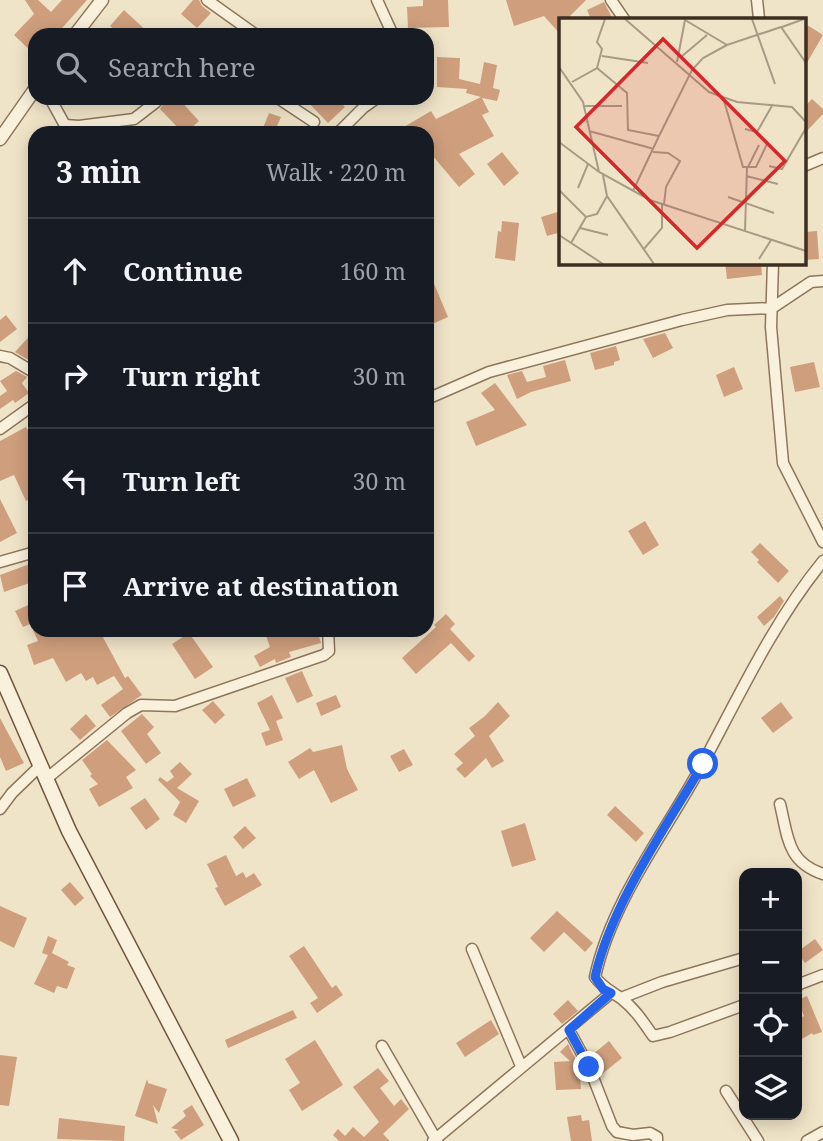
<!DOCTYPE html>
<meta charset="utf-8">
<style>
:root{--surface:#171b24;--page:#20242c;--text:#f1f3f6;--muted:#9ea1a6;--line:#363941}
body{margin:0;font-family:"Noto Serif",serif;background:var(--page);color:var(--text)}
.controls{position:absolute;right:21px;bottom:21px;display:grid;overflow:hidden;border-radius:14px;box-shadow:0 4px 18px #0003}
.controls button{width:63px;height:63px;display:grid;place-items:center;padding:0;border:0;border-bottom:2px solid var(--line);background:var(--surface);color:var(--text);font:35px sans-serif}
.stop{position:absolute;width:21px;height:21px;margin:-16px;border:5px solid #2563eb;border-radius:50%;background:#fff}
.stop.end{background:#2563eb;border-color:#fff;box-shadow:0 2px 7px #0008}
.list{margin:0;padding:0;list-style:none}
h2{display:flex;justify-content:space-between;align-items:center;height:91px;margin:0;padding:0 28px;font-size:30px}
h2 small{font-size:23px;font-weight:400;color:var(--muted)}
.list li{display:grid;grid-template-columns:46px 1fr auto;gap:21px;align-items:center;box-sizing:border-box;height:105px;padding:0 28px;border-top:2px solid var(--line)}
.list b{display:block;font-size:26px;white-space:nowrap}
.list em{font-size:23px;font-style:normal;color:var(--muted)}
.icon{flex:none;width:38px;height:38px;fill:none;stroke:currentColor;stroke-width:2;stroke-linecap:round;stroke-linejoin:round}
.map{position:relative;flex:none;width:823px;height:1141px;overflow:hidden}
.search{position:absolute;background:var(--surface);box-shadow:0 4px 18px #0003;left:28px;top:28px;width:406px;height:77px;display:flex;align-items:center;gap:18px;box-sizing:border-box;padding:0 24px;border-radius:21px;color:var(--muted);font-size:26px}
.panel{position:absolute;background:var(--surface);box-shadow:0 4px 18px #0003;left:28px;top:126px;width:406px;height:511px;border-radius:21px}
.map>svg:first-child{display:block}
</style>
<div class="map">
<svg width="823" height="1141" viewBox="0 0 823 1141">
<rect width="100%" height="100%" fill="#f0e4c8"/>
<path fill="#cf9f7d" d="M 25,0 L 38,0 L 51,12 L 62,0 L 87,0 L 56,35 L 35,35 L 35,55 L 14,35 L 34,14 Z
M 193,0 L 199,0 L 202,6 L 211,13 L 197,28 L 181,14 Z
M 423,0 L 448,0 L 449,27 L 408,28 L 407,7 L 423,6 Z
M 506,0 L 586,0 L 567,19 L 561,19 L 561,35 L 544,16 L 514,26 Z
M 604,2 L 613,19 L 591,19 L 587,10 Z
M 124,10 L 151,35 L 121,35 L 110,26 Z
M 804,23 L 823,35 L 804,68 Z
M 437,57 L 460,58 L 459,79 L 480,84 L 484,62 L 497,65 L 493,88 L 500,90 L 497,101 L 482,98 L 489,112 L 482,115 L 494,136 L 459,154 L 475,174 L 459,187 L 427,149 L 427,133 L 408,133 L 404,127 L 431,111 L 436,119 L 481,97 L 466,93 L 467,89 L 437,87 Z
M 167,98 L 178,98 L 199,121 L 186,133 L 183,133 L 160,109 Z
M 304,98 L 336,98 L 345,107 L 328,123 Z
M 812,99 L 823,109 L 823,114 L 804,134 L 804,107 Z
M 269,113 L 281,117 L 274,133 L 261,133 Z
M 502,152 L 519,173 L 504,186 L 487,164 Z
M 561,211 L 561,232 L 547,236 L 541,217 Z
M 502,221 L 519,223 L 515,261 L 495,258 L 498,231 L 501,232 Z
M 817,231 L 819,259 L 804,260 L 804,232 Z
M 725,262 L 761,262 L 762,275 L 727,279 Z
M 427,267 L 448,317 L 430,325 L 427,318 Z
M 6,315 L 17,329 L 0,342 L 0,320 Z
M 35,330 L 35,364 L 15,352 Z
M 665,333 L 673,348 L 653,358 L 643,339 Z
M 616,346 L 620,360 L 614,362 L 614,365 L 595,370 L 590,353 Z
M 565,360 L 571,381 L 531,392 L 517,399 L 507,375 L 522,371 L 527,382 L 546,377 L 543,366 Z
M 814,362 L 820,387 L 795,392 L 790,367 Z
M 734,367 L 743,389 L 724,397 L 716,375 Z
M 16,371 L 27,377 L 22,383 L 29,393 L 15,403 L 13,400 L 0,409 L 0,396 L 7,391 L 0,381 Z
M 495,383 L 527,425 L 476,446 L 466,422 L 495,410 L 481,393 Z
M 26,427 L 29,432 L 35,430 L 35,497 L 26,501 L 14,475 L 0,481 L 0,441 Z
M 0,499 L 17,533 L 0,542 Z
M 645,521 L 659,545 L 643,555 L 628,531 Z
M 760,543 L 789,571 L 778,583 L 757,562 L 759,560 L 751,552 Z
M 35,562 L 35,581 L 4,592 L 0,575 Z
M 780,596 L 784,601 L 774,617 L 764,626 L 757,617 Z
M 35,602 L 35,622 L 23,627 L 15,611 Z
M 446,614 L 455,624 L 450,629 L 475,656 L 469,662 L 451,643 L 416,674 L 402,658 L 436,627 L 434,625 Z
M 33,630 L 99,630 L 125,678 L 128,676 L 142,695 L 110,717 L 101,705 L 123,689 L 114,676 L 97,685 L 93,677 L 86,681 L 81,673 L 66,682 L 53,658 L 34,665 L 27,645 L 38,641 Z
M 264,630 L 281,630 L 282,633 L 293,630 L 317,630 L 321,643 L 289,652 L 291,657 L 276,663 L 275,659 L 260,667 L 254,656 L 270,647 Z
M 189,633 L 213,667 L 195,679 L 172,644 Z
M 302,671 L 313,696 L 297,703 L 285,678 Z
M 272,695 L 283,718 L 276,721 L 283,740 L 266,746 L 261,733 L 270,730 L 257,703 Z
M 336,695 L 341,707 L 321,716 L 316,703 Z
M 213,701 L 225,715 L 215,724 L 202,710 Z
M 498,702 L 510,716 L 489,736 L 504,761 L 492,768 L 486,758 L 465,778 L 456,769 L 463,763 L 454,754 L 475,736 L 469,728 L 485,716 Z
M 781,702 L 793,718 L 773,733 L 761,718 Z
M 86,714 L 96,726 L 80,740 L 70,729 Z
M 142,714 L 154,727 L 147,734 L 161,753 L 146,764 L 121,731 Z
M 0,718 L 24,763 L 6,771 L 0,757 Z
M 107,740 L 136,770 L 126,777 L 133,788 L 99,807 L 89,789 L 98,784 L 90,776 L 92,774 L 82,760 Z
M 342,745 L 347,769 L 358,790 L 331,803 L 314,770 L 299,779 L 288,762 L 310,748 L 313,752 Z
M 404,749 L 413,765 L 399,772 L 390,756 Z
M 180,762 L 192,774 L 177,788 L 199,801 L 186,823 L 173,815 L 180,802 L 158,780 L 160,777 L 167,782 L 174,777 L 170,771 Z
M 247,778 L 256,796 L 233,807 L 224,789 Z
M 145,798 L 160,819 L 146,830 L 130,808 Z
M 615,806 L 644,833 L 636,842 L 607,815 Z
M 525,823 L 536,860 L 512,867 L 501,831 Z
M 245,826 L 256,838 L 243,849 L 233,837 Z
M 226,855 L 236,876 L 243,872 L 246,878 L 254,873 L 262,885 L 225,906 L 215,888 L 218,887 L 207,864 Z
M 70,882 L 84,898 L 75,906 L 61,890 Z
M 0,906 L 27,918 L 14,948 L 0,941 Z
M 557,911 L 593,943 L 585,952 L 564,932 L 544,952 L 530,938 Z
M 48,936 L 57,940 L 52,953 L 69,962 L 67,965 L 75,968 L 67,989 L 57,986 L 54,993 L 34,984 L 48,955 L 42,953 Z
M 815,939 L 823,950 L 805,963 L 797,952 Z
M 304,946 L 332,988 L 336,985 L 343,995 L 317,1013 L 310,1003 L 318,998 L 289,956 Z
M 807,996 L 822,1032 L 813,1035 L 812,1033 L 797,1042 L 797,1020 L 804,1016 L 798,1000 Z
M 568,1000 L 578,1011 L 562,1024 L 553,1014 Z
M 293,1010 L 297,1018 L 228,1048 L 225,1040 Z
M 491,1020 L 499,1034 L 465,1057 L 456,1043 Z
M 315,1040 L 343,1085 L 302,1111 L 289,1090 L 300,1083 L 285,1059 Z
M 609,1041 L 622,1058 L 602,1074 L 592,1055 Z
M 568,1044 L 579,1066 L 581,1089 L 556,1090 L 554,1062 L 570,1061 L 560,1052 Z
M 0,1055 L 17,1057 L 9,1106 L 0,1105 Z
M 378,1068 L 389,1081 L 380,1088 L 394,1106 L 401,1099 L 409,1109 L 383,1134 L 390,1141 L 339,1141 L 333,1135 L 338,1129 L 345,1136 L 353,1127 L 364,1137 L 379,1122 L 353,1087 Z
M 147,1079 L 148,1083 L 167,1089 L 159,1113 L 153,1105 L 158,1124 L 135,1116 Z
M 192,1105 L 204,1125 L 181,1140 L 174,1131 L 179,1130 L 171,1128 L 186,1116 L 183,1111 Z
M 581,1115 L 582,1121 L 589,1120 L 592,1141 L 571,1141 L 567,1117 Z
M 59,1118 L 125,1126 L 124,1141 L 57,1139 Z"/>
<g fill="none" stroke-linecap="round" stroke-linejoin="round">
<defs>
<path id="minor" d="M 207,0 L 256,35
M 377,0 L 393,35
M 611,0 L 624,19
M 757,0 L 759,19
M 50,98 L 67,129
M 278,98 L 314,122
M 65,125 L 79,126 L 134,119 L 156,102
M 338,133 L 363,108 L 377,98
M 804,166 L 823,158
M 773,262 L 771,327 L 783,463 L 823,542
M 0,356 L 10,358 L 35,373
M 427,399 L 489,372 L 682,320 L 727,310 L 772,308 L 811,282 L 823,281
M 0,429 L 32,406
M 0,562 L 35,552
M 46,779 L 127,713 L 141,705 L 175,706 L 324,655 L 329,651 L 328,630
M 780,804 C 788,837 787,862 823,874
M 0,809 L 12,793 L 40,766
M 472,949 L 521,1066
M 797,985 L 823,975
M 621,998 L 662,982 L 744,958
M 744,1005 L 670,1032 L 653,1036 C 644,1023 635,1009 622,999 C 611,991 603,988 595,977 C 612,899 666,832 703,763 C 740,694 774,621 823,561
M 569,1030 L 589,1067 L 612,1126 L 617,1132 L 633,1135 L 650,1133 L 657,1137 L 657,1141
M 382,1046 L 437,1141
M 726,1091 L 758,1141
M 433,1141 L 611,993
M 807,1141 L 823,1132"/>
<path id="tertiary" d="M 75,35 L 102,0
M 0,139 L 35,89"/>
<path id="secondary" d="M 0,673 L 69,831 L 231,1141"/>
</defs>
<use href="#minor" stroke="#8d765c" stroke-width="13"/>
<use href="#tertiary" stroke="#8d765c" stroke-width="15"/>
<use href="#secondary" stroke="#6f573f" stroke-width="17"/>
<use href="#minor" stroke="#faf1dc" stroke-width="10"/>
<use href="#tertiary" stroke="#faf1dc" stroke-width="12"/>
<use href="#secondary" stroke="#faf1dc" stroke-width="14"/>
</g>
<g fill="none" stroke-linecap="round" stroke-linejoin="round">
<path stroke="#2563eb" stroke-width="9" d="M 589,1067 L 569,1030 L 611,993 L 603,989 L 595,977 C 611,905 666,827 703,764"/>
</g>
<g transform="translate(559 18)">
<rect width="247" height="247" fill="#f0e4c8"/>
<path fill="none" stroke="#a89b85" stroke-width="2" d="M 66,1 L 150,74 L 178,84 L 233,89 L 247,104M 193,1 L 216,66M 126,2 L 168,27 L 222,9 L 247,45M 223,9 L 245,1M 43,38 L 89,45M 122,39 L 148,17M 118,44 L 126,2M 0,49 L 24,84 L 40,154M 38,50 L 68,75 L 69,112 L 100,118 L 74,173M 13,64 L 38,50 L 43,31 L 38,24 L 46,1M 164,79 L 184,149 L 197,149 L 209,124M 26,88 L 63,88M 186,111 L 198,114 L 214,86M 30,113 L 95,131M 100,118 L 133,52 L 144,40 L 168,27M 0,124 L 40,154 L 91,182 L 247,233M 94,134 L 109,135 L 121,143 L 107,169 L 105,186M 210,148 L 223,151 L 247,110M 189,149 L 200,127M 44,157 L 48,178 L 95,246M 187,158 L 219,166M 19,170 L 29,146M 0,172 L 27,199 L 38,196 L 48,178M 169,179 L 215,195M 21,210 L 49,217M 186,213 L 188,149M 0,217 L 44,246M 12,225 L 27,199M 84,232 L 103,210 L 103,186M 200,241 L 212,222"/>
<path fill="#d62828" fill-opacity="0.15" stroke="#d62828" stroke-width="3.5" d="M 104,21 L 226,143 L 138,230 L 17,109 Z"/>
<rect width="247" height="247" fill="none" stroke="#3d2e20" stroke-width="3.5"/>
</g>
</svg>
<div class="controls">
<button>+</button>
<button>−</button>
<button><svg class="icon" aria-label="locate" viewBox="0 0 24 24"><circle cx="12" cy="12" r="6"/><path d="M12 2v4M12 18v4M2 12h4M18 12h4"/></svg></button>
<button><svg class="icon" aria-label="layers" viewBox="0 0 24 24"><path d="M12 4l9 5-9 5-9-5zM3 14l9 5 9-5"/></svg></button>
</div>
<div class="stop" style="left:703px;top:764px"></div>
<div class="stop end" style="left:589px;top:1067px"></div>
<div class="search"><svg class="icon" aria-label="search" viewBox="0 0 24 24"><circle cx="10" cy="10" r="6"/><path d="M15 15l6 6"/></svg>Search here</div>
<section class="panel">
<h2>3 min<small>Walk · 220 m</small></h2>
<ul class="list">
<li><svg class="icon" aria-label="ahead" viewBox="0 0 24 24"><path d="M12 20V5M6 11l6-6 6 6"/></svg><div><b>Continue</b></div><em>160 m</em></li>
<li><svg class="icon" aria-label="right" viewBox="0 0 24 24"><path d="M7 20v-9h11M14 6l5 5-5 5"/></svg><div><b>Turn right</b></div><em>30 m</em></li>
<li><svg class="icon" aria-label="left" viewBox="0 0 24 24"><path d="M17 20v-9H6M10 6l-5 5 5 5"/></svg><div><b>Turn left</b></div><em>30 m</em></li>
<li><svg class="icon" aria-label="arrive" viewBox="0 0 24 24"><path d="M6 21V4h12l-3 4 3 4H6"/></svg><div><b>Arrive at destination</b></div></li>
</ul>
</section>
</div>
